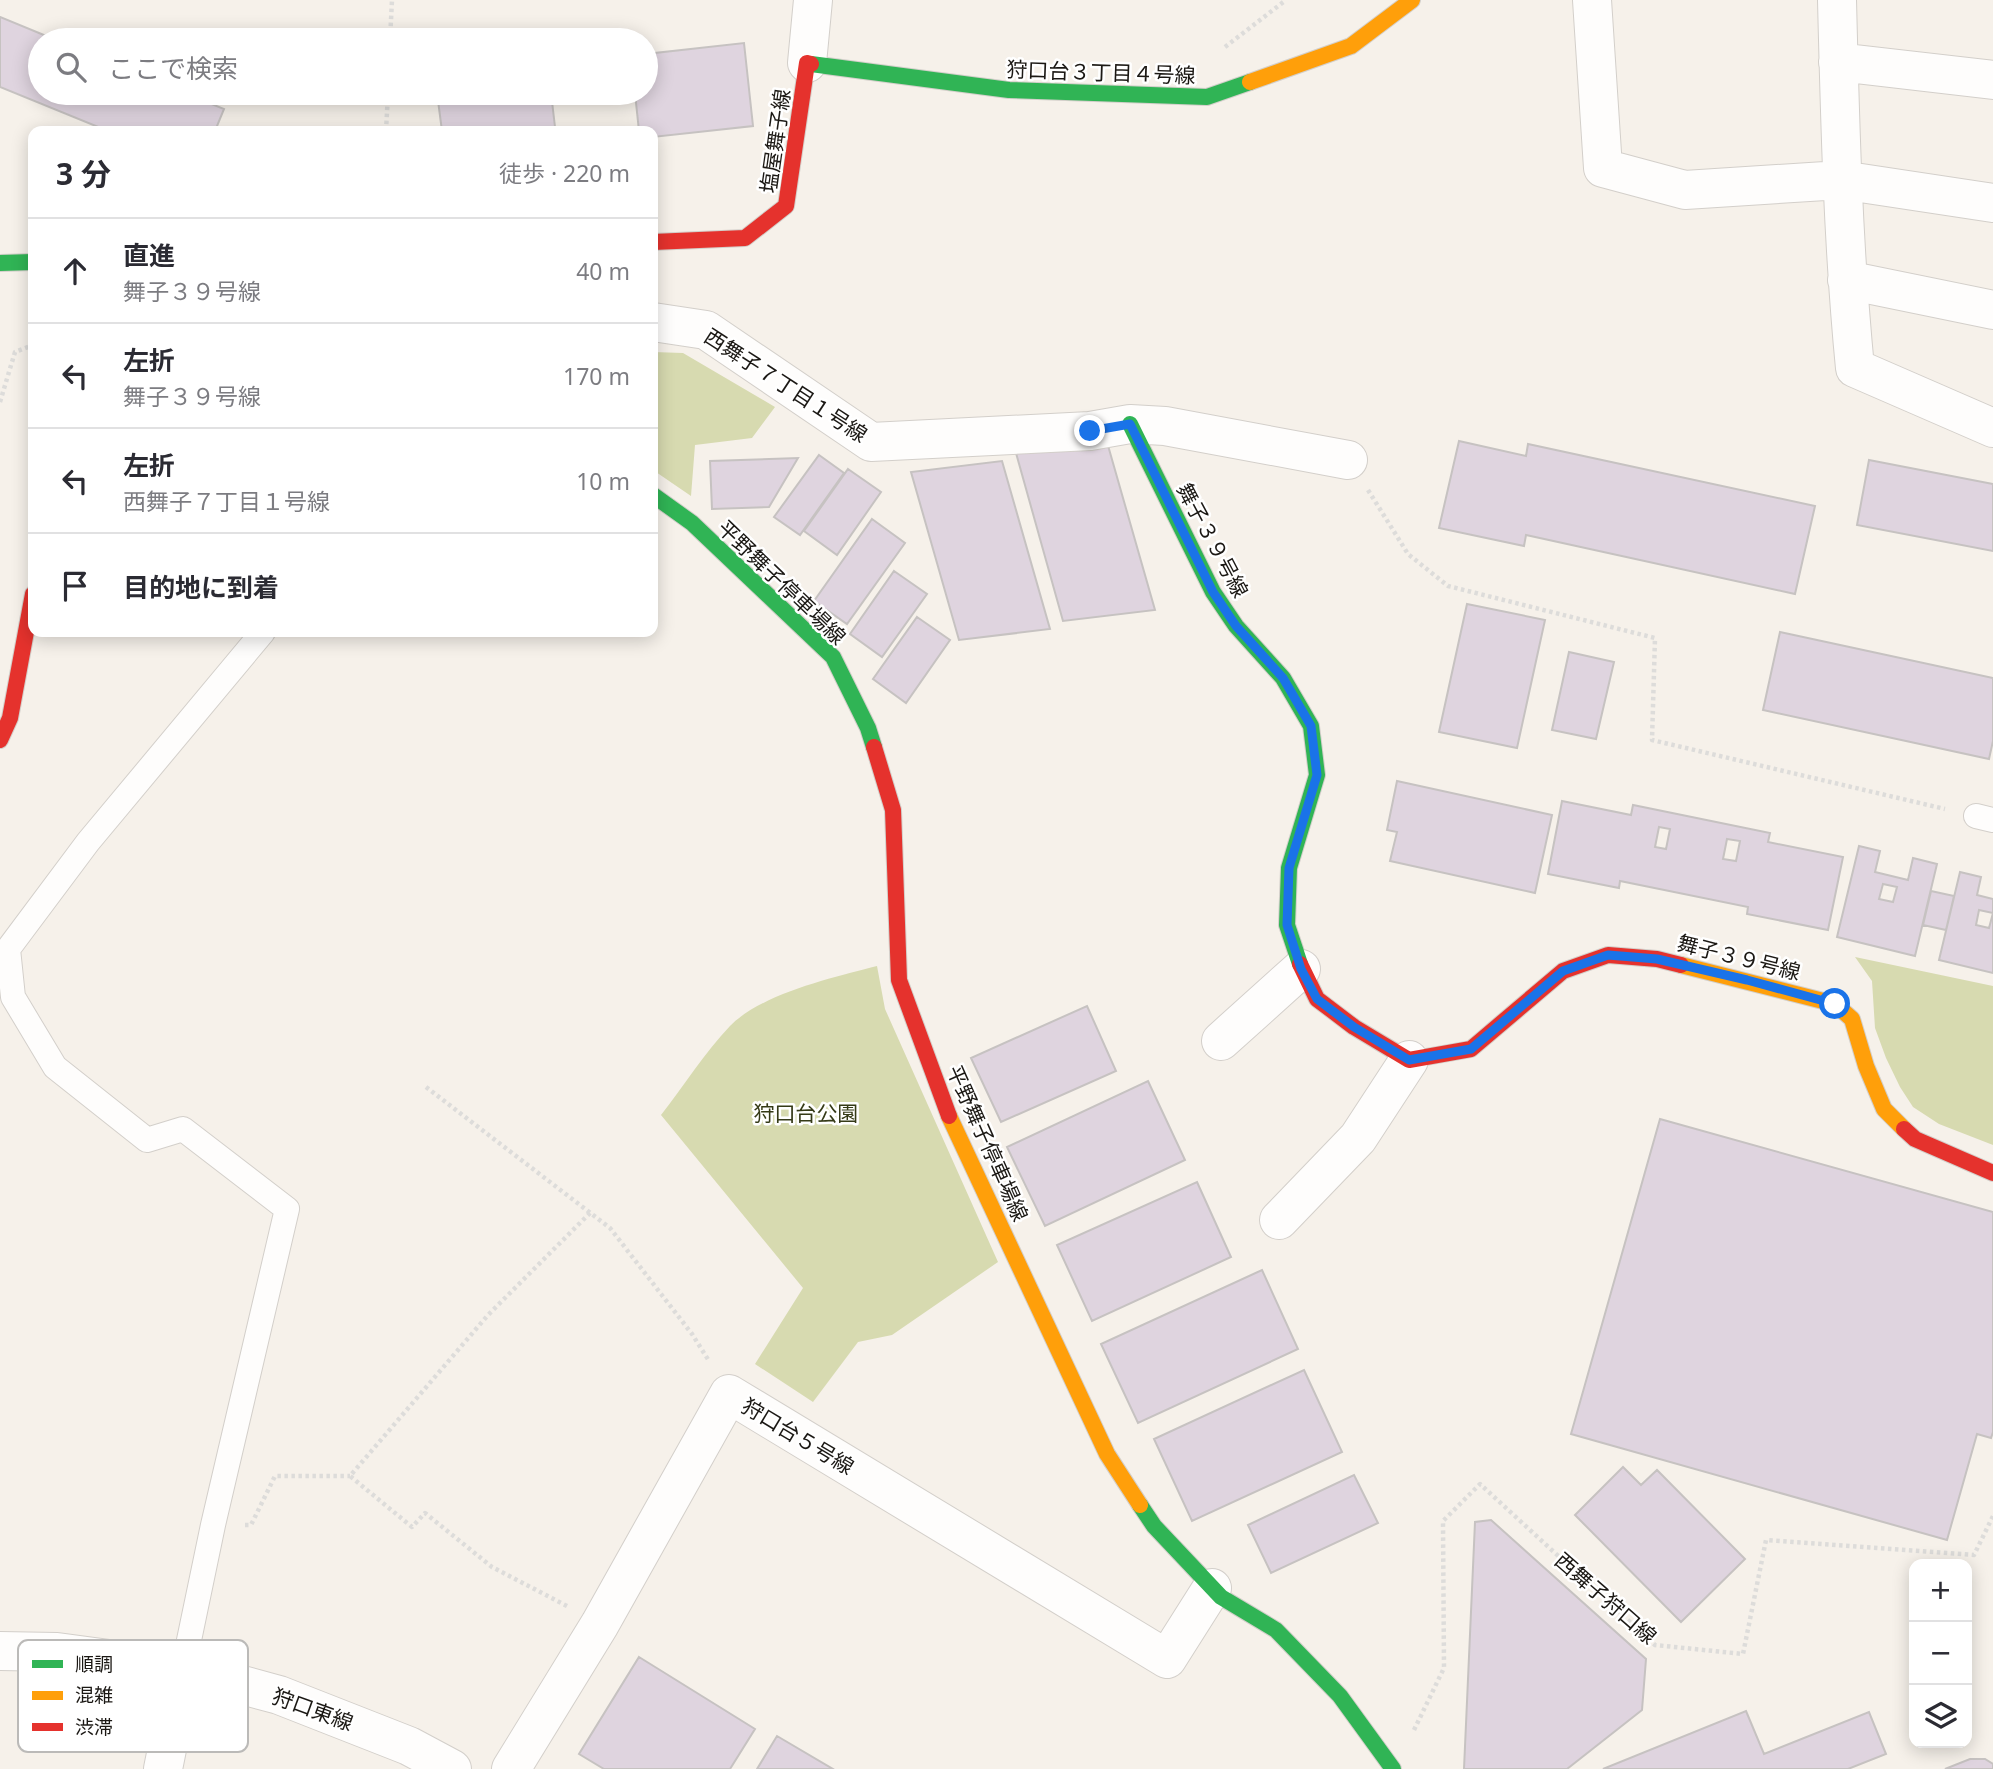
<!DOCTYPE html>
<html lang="ja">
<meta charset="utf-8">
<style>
:root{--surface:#fff;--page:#f2f2f3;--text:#2b2b33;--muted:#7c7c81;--line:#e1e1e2}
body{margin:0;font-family:"Noto Sans","Noto Sans JP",sans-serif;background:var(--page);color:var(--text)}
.controls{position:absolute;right:21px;bottom:21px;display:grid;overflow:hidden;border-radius:14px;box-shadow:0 4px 18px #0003}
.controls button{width:63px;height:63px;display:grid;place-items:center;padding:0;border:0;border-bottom:2px solid var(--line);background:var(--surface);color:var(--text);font:35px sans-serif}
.stop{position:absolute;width:21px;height:21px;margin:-16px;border:5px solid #1a73e8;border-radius:50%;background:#fff}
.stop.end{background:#1a73e8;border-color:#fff;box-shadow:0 2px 7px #0008}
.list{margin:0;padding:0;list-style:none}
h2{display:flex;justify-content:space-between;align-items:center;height:91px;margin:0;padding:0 28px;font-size:30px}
h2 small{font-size:23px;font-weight:400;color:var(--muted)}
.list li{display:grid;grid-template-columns:46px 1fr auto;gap:21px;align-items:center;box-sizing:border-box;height:105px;padding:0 28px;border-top:2px solid var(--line)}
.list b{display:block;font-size:26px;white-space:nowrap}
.list p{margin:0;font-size:23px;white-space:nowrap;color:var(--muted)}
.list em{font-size:23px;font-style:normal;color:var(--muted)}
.icon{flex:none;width:38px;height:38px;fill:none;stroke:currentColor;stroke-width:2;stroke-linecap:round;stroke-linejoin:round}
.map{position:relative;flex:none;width:1993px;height:1769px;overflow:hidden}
.search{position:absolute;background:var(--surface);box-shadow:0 4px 18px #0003;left:28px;top:28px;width:630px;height:77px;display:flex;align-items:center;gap:18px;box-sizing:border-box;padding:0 24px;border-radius:38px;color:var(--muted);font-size:26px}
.panel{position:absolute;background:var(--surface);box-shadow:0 4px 18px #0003;left:28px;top:126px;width:630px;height:511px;border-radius:14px}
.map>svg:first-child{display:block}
</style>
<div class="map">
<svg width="1993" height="1769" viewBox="0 0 1993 1769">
<rect width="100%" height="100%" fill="#f6f1ea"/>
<path fill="#d7dab0" d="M 653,352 L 683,353 L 775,407 L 752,438 L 695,445 L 691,496 L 653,470 Z
M 1855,957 L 1993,986 L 1993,1145 L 1939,1124 L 1913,1107 L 1900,1087 L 1886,1058 L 1875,1028 L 1872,981 Z
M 877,966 L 885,1009 L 998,1262 L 892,1335 L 858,1342 L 813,1402 L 755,1364 L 803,1288 L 661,1115 C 683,1087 705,1052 730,1026 C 761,994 834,977 877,966 Z"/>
<path fill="#dfd4df" stroke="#c6c2c1" stroke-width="2" fill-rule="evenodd" d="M 0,17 L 56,40 L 40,40 L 40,93 L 185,93 L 224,109 L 215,131 L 108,131 L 0,87 Z
M 744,43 L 753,126 L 653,137 L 653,131 L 639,131 L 635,93 L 646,93 L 646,54 Z
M 437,93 L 551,93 L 555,127 L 516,131 L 442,131 Z
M 1459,441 L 1526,456 L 1528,444 L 1815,506 L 1795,594 L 1526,535 L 1524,546 L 1439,528 Z
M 1107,442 L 1155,610 L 1063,621 L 1016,453 Z
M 819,455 L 844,473 L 800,535 L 774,517 Z
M 798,458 L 769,507 L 712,509 L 710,461 Z
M 1869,460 L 1993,484 L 1993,551 L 1857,525 Z
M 1002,461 L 1050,629 L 959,640 L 911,472 Z
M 848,469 L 881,492 L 837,555 L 804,531 Z
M 872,519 L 905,543 L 847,624 L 814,601 Z
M 894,571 L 927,594 L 882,657 L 850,634 Z
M 1467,604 L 1545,620 L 1517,748 L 1439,732 Z
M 917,617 L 950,640 L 906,703 L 873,679 Z
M 1780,632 L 1993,678 L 1993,741 L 1989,759 L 1763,710 Z
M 1569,652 L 1614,662 L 1596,739 L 1552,730 Z
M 1397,781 L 1552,815 L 1535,893 L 1390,861 L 1397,832 L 1387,830 Z
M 1562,801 L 1631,815 L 1633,805 L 1770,833 L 1768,842 L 1843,857 L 1828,930 L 1747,914 L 1748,907 L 1620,881 L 1619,888 L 1548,874 ZM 1659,827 L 1670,829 L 1666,849 L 1655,847 ZM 1727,839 L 1740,841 L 1736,861 L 1723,859 Z
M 1859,846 L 1880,851 L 1875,872 L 1908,880 L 1913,858 L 1937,864 L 1915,956 L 1837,937 ZM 1883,884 L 1897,887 L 1893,902 L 1879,899 Z
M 1960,872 L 1981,877 L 1977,895 L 1993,899 L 1993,973 L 1939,960 ZM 1979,910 L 1993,913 L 1989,928 L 1976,925 Z
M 1931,891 L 1954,896 L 1946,930 L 1923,925 Z
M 1087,1006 L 1116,1071 L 1001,1122 L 971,1058 Z
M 1148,1081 L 1185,1160 L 1045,1226 L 1007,1147 Z
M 1660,1119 L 1993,1212 L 1993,1432 L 1991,1438 L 1977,1434 L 1947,1540 L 1571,1434 Z
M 1197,1182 L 1231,1257 L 1092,1321 L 1057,1245 Z
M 1262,1270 L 1298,1349 L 1138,1423 L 1101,1344 Z
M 1304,1370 L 1342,1452 L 1192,1521 L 1154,1439 Z
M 1623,1467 L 1641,1485 L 1657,1470 L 1745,1559 L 1681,1622 L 1575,1515 Z
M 1354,1475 L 1378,1523 L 1271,1573 L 1248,1525 Z
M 1491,1520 L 1646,1659 L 1642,1710 L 1567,1769 L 1464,1769 L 1475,1522 Z
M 639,1657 L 755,1729 L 730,1769 L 604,1769 L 579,1754 Z
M 1746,1711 L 1764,1754 L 1869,1712 L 1886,1754 L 1848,1769 L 1603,1769 Z
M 777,1736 L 833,1769 L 757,1769 Z
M 1970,1759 L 1985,1759 L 1993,1764 L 1993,1769 L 1945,1769 Z"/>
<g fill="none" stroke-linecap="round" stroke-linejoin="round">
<defs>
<path id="lane" d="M 1976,816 L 1993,820
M 183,1669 L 213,1525 L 287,1209 L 183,1129 L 147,1140 L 55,1067 L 13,997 L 8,949 L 88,842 L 263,632"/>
<path id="street" d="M 1592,0 L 1603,168 L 1685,190 L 1841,180 L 1993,203
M 1837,0 C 1840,123 1843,245 1855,368 L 1993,428
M 1838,62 L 1993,80
M 807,63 L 813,0
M 1847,280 L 1993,310
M 653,322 L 706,330 L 871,442 L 1090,431 L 1130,424 L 1165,426 L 1348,460
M 1221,1041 L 1301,969
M 1279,1220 L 1358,1138 L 1409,1060
M 0,1651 L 57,1652 L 183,1669 L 279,1695 L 409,1746 L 452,1769
M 163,1769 L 183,1669
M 511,1769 L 600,1624 L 729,1394 L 1167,1659 L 1212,1588"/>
<path id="fast" d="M 811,64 L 1009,90 L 1207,97 L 1250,82
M 0,263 L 33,262
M 1130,424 L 1213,592 L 1236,626 L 1283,678 L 1311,726 L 1317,775 L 1289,868 L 1287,925 L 1300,964
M 653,495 L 692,523 L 833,657 L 868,728 L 874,747
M 1140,1505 L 1154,1526 L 1221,1597 L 1276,1630 L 1340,1696 L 1393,1769"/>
<path id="slow" d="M 1250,82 L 1351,46 L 1412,0
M 1681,965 L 1835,1004 L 1852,1019 L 1866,1066 L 1884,1109 L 1904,1129
M 949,1116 L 1107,1454 L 1140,1505"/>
<path id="jam" d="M 653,242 L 745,238 L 786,206 L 807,63 L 811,64
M 0,740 L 10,718 L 33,594
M 874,747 L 893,810 L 899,980 L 949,1116
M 1300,964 L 1317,999 L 1354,1027 L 1409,1060 L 1471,1049 L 1563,971 L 1608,955 L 1657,959 L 1681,965
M 1904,1129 L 1915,1139 L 1993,1173"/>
</defs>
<use href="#lane" stroke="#d3cfca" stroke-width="26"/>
<use href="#street" stroke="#d3cfca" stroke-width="40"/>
<use href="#fast" stroke="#d3cfca" stroke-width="18"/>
<use href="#slow" stroke="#d3cfca" stroke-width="18"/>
<use href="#jam" stroke="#d3cfca" stroke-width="18"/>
<path stroke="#dddcda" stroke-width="4.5" stroke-dasharray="3.5 3.5" stroke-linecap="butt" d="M 390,40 L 392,0
M 1225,47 L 1286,0
M 386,131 L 388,93
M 0,402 L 15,352 L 33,345
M 1368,490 L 1408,554 L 1448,586 L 1655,638 L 1652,740 L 1945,809
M 426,1087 L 610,1228 L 692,1334 L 709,1361
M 245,1525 L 251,1525 L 275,1476 L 350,1476
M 567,1606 L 492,1567 L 425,1513 L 412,1527 L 350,1476 L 488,1315 L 590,1213
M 1414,1730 L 1444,1668 L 1443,1521 L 1480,1484 L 1655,1645 L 1743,1654 L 1766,1540 L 1974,1555 L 1993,1516"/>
<use href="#lane" stroke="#fefdfc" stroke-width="24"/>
<use href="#street" stroke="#fefdfc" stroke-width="38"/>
<use href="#fast" stroke="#30b455" stroke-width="16"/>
<use href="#slow" stroke="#ff9f0a" stroke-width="16"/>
<use href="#jam" stroke="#e5322d" stroke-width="16"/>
</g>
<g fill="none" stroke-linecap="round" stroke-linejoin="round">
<path stroke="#1a73e8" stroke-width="9" d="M 1090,431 L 1130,424 L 1213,592 L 1236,626 L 1283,678 L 1311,726 L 1317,775 L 1289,868 L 1287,925 L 1301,969 L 1317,999 L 1354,1027 L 1409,1060 L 1471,1049 L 1563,971 L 1608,955 L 1657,959 L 1747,980 L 1835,1004"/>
</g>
<g text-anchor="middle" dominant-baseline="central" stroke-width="5" stroke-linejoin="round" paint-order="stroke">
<g font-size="21" fill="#1b1814" stroke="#fff">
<text transform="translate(1101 72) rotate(2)">狩口台３丁目４号線</text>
<text transform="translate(775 141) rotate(-82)">塩屋舞子線</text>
<text transform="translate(786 385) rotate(33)">西舞子７丁目１号線</text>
<text transform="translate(1213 540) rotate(62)">舞子３９号線</text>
<text transform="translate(782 582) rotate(44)">平野舞子停車場線</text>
<text transform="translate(1739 957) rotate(14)">舞子３９号線</text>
<text transform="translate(988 1143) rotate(66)">平野舞子停車場線</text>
<text transform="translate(798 1436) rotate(31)">狩口台５号線</text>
<text transform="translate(1606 1598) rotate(41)">西舞子狩口線</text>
<text transform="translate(313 1709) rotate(20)">狩口東線</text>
</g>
<g font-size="21" fill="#353a17" stroke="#fff">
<text x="806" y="1113">狩口台公園</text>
</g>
</g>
<rect x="18" y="1640" width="230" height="112" rx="10" fill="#fff" stroke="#bbbab8" stroke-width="2"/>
<rect x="32" y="1660" width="31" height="8" fill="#30b455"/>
<rect x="32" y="1691" width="31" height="9" fill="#ff9f0a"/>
<rect x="32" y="1723" width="31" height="8" fill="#e5322d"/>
<g font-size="19" fill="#1b1814">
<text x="75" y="1671">順調</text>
<text x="75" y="1702">混雑</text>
<text x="75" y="1734">渋滞</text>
</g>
</svg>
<div class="controls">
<button>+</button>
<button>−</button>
<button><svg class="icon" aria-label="layers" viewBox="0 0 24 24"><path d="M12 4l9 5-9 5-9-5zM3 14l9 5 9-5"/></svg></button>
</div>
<div class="stop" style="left:1835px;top:1004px"></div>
<div class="stop end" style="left:1090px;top:431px"></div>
<div class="search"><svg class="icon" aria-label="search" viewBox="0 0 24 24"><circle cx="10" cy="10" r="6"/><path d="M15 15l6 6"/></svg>ここで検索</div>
<section class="panel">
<h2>3 分<small>徒歩 · 220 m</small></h2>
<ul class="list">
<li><svg class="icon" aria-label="ahead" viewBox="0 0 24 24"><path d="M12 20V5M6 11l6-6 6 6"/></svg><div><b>直進</b><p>舞子３９号線</p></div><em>40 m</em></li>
<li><svg class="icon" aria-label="left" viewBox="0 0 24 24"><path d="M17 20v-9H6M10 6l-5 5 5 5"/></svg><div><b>左折</b><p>舞子３９号線</p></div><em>170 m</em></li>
<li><svg class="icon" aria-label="left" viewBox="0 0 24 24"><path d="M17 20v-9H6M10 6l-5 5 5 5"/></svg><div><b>左折</b><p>西舞子７丁目１号線</p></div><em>10 m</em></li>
<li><svg class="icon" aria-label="arrive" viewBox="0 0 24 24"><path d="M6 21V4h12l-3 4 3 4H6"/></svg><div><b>目的地に到着</b></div></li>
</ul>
</section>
</div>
